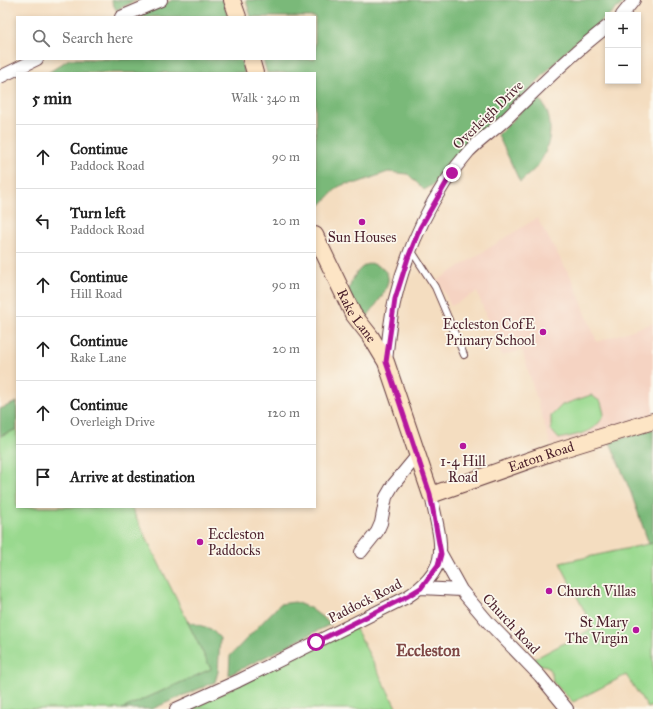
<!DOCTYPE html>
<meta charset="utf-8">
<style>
:root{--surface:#fff;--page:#f6f6f6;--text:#222;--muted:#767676;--line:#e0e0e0}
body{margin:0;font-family:"IM FELL Great Primer",serif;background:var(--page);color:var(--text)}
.controls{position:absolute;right:12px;top:12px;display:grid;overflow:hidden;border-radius:0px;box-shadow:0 2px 6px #0003}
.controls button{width:36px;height:36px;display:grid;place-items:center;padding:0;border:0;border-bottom:1px solid var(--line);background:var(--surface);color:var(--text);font:20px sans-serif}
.stop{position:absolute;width:12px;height:12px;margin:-9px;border:3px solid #b5179e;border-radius:50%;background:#fff}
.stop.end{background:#b5179e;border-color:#fff;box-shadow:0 1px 4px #0008}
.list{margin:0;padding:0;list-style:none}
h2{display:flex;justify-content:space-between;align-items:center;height:52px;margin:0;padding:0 16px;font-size:17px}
h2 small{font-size:13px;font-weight:400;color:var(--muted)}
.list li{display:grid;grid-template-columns:26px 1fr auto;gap:12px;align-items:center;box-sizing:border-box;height:64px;padding:0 16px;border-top:1px solid var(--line)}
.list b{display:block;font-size:15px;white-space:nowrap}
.list p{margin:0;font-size:13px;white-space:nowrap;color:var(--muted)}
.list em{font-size:13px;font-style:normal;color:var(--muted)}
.icon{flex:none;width:22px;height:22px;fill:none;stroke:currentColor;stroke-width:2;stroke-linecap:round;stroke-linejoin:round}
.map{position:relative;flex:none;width:653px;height:709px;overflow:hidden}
.search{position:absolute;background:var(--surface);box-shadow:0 2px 6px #0003;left:16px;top:16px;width:300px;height:44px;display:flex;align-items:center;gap:10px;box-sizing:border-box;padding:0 14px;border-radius:0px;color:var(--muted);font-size:15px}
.panel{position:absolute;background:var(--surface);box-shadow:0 2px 6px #0003;left:16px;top:72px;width:300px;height:436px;border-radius:0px}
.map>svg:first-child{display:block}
</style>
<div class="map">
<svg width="653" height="709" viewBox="0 0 653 709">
<rect width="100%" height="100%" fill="#fbf7ec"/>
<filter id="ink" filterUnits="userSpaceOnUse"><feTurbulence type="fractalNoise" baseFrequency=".025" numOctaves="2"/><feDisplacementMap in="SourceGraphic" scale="8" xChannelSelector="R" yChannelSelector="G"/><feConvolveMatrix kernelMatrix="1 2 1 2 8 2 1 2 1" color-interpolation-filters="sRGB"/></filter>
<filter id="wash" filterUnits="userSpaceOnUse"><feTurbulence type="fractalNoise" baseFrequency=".012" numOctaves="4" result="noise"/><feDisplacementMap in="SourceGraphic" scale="16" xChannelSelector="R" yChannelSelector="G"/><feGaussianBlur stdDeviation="0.9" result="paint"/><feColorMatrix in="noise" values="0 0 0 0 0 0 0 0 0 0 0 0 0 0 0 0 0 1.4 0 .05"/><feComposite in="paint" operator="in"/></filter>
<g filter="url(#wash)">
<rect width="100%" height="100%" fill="#f4ddc0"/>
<path fill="#f5d3c2" d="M 537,218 L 573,281 L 597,342 L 653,323 L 653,416 L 551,446 L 522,350 L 502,356 L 477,292 L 451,306 L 438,280 Z"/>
<path fill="#99d98e" stroke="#727c5c" d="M 591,395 L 601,402 L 604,414 C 596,434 578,434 559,439 L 551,430 L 551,416 L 562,405 Z
M 17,429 L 17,507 L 131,507 L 211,669 L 122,709 L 0,709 L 0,436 Z
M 653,543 L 653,706 L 648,708 L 626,675 L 573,702 L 553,682 L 552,674 L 547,666 L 537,664 L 532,660 L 593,628 L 560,563 Z
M 355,627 L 397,709 L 190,709 Z"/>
<path fill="#7ab979" stroke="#626c52" d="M 111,0 L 137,0 L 116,10 Z
M 173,0 L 223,0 L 228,17 L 131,17 Z
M 246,0 L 627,0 L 572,45 L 446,177 L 424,190 L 408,174 L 388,172 L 357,183 L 345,184 L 338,187 L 316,210 L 315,73 L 267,73 L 263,59 L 315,59 L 315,17 L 251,17 Z
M 69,59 L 240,59 L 245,73 L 48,73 Z
M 536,96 C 555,112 553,142 540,162 C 535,170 527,176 520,182 L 498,135 Z
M 371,263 C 375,265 380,266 383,269 C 399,281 373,307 365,320 L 348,292 C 352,279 357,267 371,263 Z
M 17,402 L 17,429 L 0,436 L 0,409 Z
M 653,429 L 653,543 L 649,544 L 631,493 L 610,442 Z
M 295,602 L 310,608 L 331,624 L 229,675 L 230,656 L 280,604 Z
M 187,621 L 211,629 L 220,638 L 218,672 L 215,682 L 152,709 L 122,709 L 211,669 Z"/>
</g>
<g filter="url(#ink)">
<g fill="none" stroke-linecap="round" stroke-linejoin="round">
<defs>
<path id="lane" d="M 411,250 L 435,287 L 464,355"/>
<path id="street" d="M 622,15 L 634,0
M 121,17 L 161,0
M 0,77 L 37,59
M 386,362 C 388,341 390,319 395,299 C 408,246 433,192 469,151 C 482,138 499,127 512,113 C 543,83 574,52 608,26
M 361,552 L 377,532 L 381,523 L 386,497 L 393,485 L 417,456
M 441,554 L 461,590 L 489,623 L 540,676 L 567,709
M 421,588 L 461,590
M 176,709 L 238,681 L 407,597 C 454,567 440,542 431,495"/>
<g id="secondary">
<path d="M 232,0 L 238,17"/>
<path d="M 251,59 L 255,73"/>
<path id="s1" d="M 315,235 L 353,314 L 371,337 L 386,362 L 431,495 L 550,453 L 653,421"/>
</g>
</defs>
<use href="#lane" stroke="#643c41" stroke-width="8"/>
<use href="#street" stroke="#643c41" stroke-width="14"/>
<use href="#secondary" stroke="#643c41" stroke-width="18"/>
<use href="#lane" stroke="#fff" stroke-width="6"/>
<use href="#street" stroke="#fff" stroke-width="12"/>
<use href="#secondary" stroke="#fde5c5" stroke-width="16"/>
</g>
</g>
<g fill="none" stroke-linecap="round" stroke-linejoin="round" filter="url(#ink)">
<path stroke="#b5179e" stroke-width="5" d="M 316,642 L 406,597 L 421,588 L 438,565 L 441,554 L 430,494 L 386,362 L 395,299 L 408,258 L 420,228 L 452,173"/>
</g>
<g fill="#b5179e" stroke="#fbf7ec" stroke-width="1.5">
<circle cx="362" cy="222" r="4"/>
<circle cx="543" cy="332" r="4"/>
<circle cx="463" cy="446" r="4"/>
<circle cx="200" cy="542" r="4"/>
<circle cx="549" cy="591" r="4"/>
<circle cx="636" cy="630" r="4"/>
</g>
<g text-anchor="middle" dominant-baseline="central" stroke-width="3.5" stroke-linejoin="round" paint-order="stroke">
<g font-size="14" fill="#4a1f2b" stroke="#fbf7ec">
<text transform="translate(488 115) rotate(-44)">Overleigh Drive</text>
<text stroke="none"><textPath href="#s1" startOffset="91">Rake Lane</textPath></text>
<text stroke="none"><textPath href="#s1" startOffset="403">Eaton Road</textPath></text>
<text transform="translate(365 601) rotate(-27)">Paddock Road</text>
<text transform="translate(511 624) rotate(47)">Church Road</text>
</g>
<g font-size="14" fill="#4a1f2b" stroke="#fbf7ec">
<text x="362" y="237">Sun Houses</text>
<text x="535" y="324" text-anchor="end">Eccleston CofE<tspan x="535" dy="16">Primary School</tspan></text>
<text x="463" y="461">1-4 Hill<tspan x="463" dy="16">Road</tspan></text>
<text x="208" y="534" text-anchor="start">Eccleston<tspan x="208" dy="16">Paddocks</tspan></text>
<text x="557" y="591" text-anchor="start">Church Villas</text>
<text x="628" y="622" text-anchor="end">St Mary<tspan x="628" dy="16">The Virgin</tspan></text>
</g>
<g font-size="16" font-weight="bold" fill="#7e4745" stroke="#fbf7ec">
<text x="428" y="650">Eccleston</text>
</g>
</g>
</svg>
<div class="controls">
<button>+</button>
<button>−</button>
</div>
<div class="stop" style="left:316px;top:642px"></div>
<div class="stop end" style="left:452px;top:173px"></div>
<div class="search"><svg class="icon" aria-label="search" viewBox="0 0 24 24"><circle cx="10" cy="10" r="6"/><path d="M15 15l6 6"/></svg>Search here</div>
<section class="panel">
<h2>5 min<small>Walk · 340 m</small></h2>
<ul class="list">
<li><svg class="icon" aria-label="ahead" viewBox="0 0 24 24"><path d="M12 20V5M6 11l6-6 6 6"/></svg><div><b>Continue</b><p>Paddock Road</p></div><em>90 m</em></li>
<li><svg class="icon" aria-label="left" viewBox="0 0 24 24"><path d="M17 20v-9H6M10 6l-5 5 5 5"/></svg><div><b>Turn left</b><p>Paddock Road</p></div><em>20 m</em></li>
<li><svg class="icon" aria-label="ahead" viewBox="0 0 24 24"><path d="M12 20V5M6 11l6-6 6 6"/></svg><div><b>Continue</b><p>Hill Road</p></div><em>90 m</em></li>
<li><svg class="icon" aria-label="ahead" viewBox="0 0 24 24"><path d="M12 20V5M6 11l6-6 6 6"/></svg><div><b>Continue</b><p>Rake Lane</p></div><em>20 m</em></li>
<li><svg class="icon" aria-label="ahead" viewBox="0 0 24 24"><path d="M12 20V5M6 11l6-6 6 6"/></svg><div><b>Continue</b><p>Overleigh Drive</p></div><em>120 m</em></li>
<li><svg class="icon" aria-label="arrive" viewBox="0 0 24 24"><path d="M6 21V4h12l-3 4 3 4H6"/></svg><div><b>Arrive at destination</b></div></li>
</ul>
</section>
</div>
